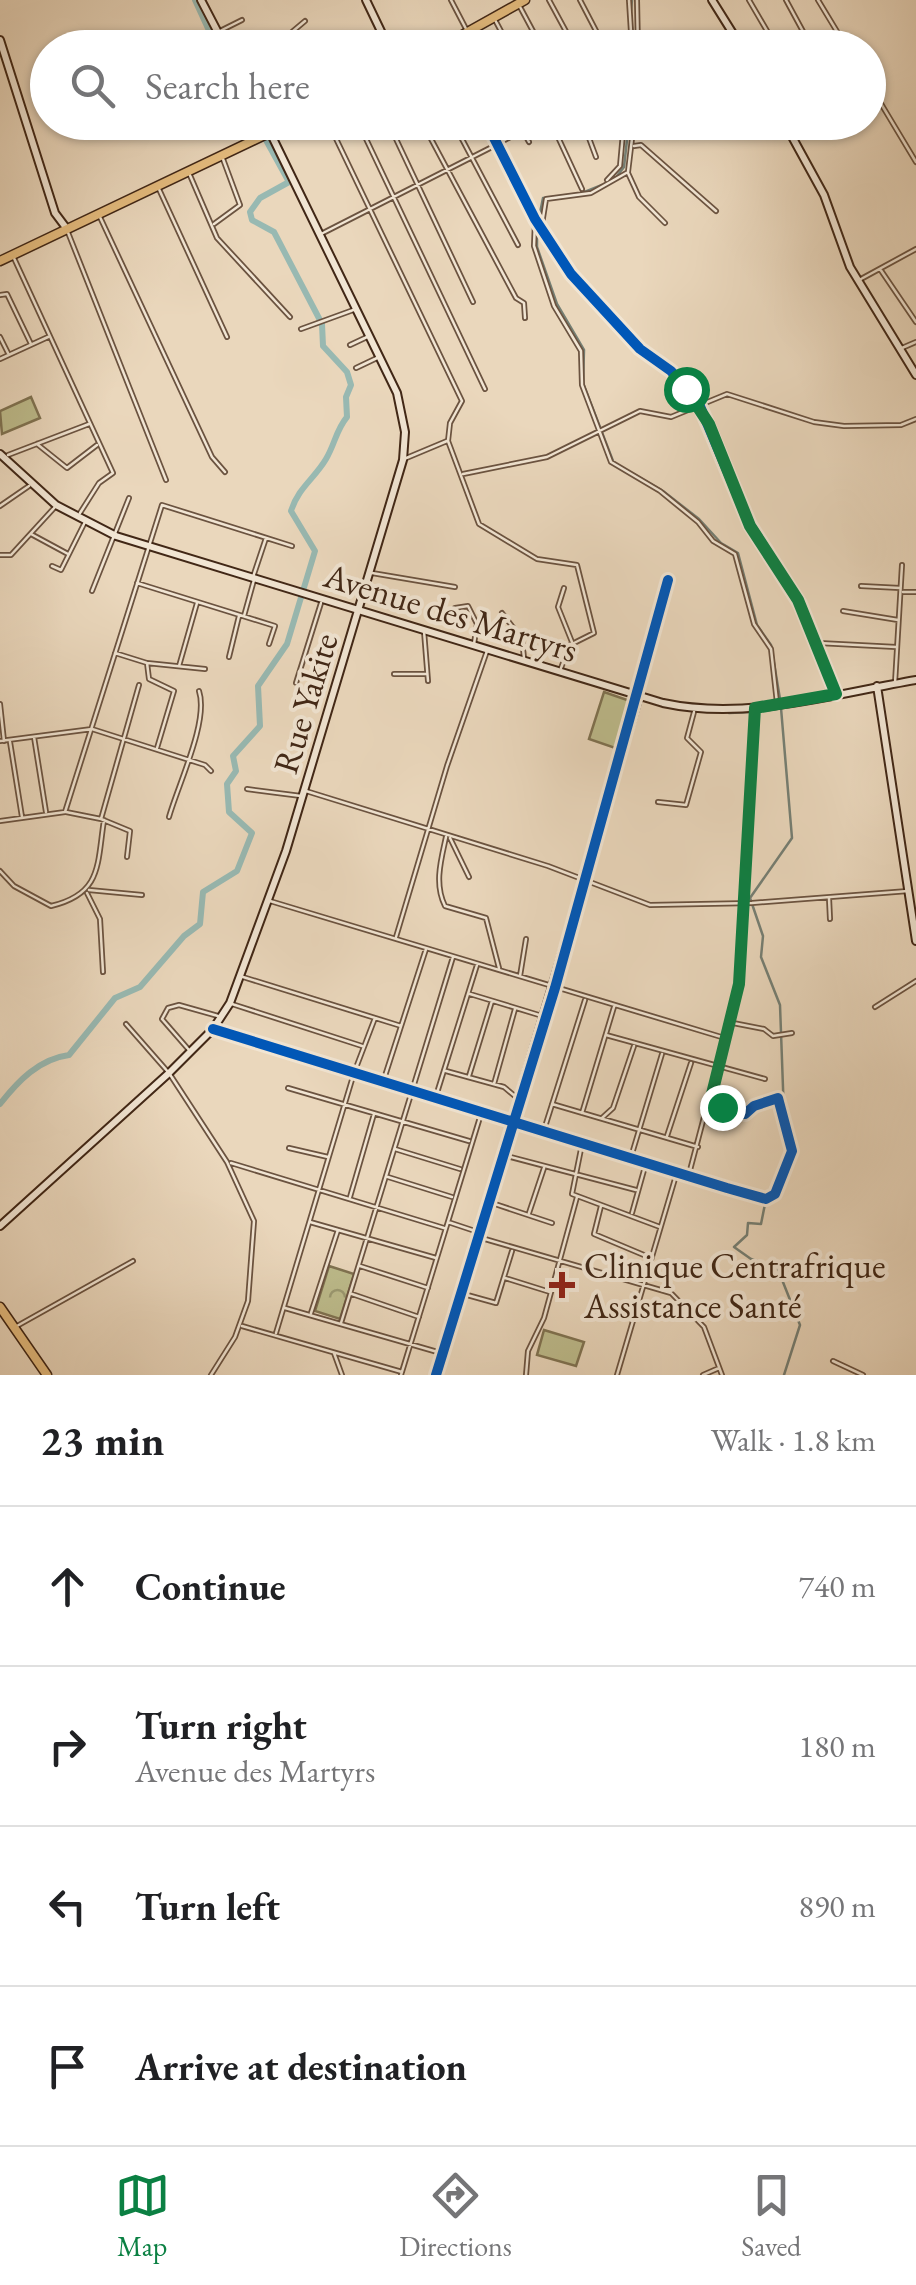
<!DOCTYPE html>
<meta charset="utf-8">
<style>
:root{--surface:#fff;--page:#f2f2f2;--text:#202124;--muted:#757577;--line:#e0e0e0;--accent:#0b8043}
body{margin:0;font-family:"EB Garamond",serif;background:var(--page);color:var(--text)}
.stop{position:absolute;width:30px;height:30px;margin:-22px;border:8px solid #0b8043;border-radius:50%;background:#fff}
.stop.end{background:#0b8043;border-color:#fff;box-shadow:0 2px 10px #0008}
.list{margin:0;padding:0;list-style:none}
h2{display:flex;justify-content:space-between;align-items:center;height:130px;margin:0;padding:0 40px;font-size:42px}
h2 small{font-size:32px;font-weight:400;color:var(--muted)}
.list li{display:grid;grid-template-columns:65px 1fr auto;gap:30px;align-items:center;box-sizing:border-box;height:160px;padding:0 40px;border-top:2px solid var(--line)}
.list b{display:block;font-size:38px;white-space:nowrap}
.list p{margin:0;font-size:32px;white-space:nowrap;color:var(--muted)}
.list em{font-size:32px;font-style:normal;color:var(--muted)}
.icon{flex:none;width:55px;height:55px;fill:none;stroke:currentColor;stroke-width:2;stroke-linecap:round;stroke-linejoin:round}
.map{position:relative;flex:none;width:916px;height:1375px;overflow:hidden}
.search{position:absolute;background:var(--surface);box-shadow:0 2px 8px #0004;left:30px;right:30px;top:30px;height:110px;display:flex;align-items:center;gap:25px;box-sizing:border-box;padding:0 35px;border-radius:55px;color:var(--muted);font-size:38px}
.sheet{height:770px;background:var(--surface)}
nav{display:flex;justify-content:space-around;align-items:center;box-sizing:border-box;height:140px;border-top:2px solid var(--line);background:var(--surface);font-size:28px;color:var(--muted)}
nav a{display:grid;justify-items:center;gap:5px}
nav .on{color:var(--accent)}
.map>svg:first-child{display:block}
</style>
<div class="map">
<svg width="916" height="1375" viewBox="0 0 916 1375">
<defs>
<pattern id="forest-crowns" width="20" height="18" patternUnits="userSpaceOnUse" patternTransform="scale(2.5)"><rect width="20" height="18" fill="#bdbc8c"/><path d="M2 6a3 3 0 1 1 6 0M12 15a3 3 0 1 1 6 0" fill="none" stroke="#9b9971"/></pattern>
</defs>
<rect width="100%" height="100%" fill="#ead7bc"/>
<filter id="stains"><feTurbulence type="fractalNoise" baseFrequency=".002" numOctaves="4"/><feColorMatrix values="0 0 0 0 .2 0 0 0 0 .09 0 0 0 0 .02 0 0 0 .5 -.17"/></filter>
<radialGradient id="worn" r=".72"><stop offset=".6" stop-color="#630" stop-opacity="0"/><stop offset="1" stop-color="#630" stop-opacity=".3"/></radialGradient>
<path fill="url(#forest-crowns)" stroke="#7f7251" stroke-width="2.5" d="M 329,1266 L 354,1274 L 340,1319 L 315,1311 Z"/>
<path fill="#bdbc8c" stroke="#7f7251" stroke-width="2.5" d="M 31,397 L 40,418 L 2,434 L 0,411 Z
M 604,692 L 633,702 L 618,749 L 589,739 Z
M 544,1330 L 584,1342 L 576,1366 L 537,1355 Z"/>
<g fill="none" stroke-linecap="round" stroke-linejoin="round">
<path stroke="#757f74" stroke-width="2.5" d="M 631,11 L 632,0
M 631,19 L 634,48
M 617,176 L 624,167 L 629,122
M 582,193 L 602,185
M 539,218 L 543,198 L 564,196
M 537,226 L 537,247 L 557,304 L 584,350 L 583,383 L 613,461
M 632,473 L 663,491 L 699,519 L 721,543 L 738,553 L 757,625 L 771,645 L 780,699
M 757,711 L 781,708 L 792,838 L 750,898 L 763,936 L 761,957 L 780,1005 L 784,1115
M 729,713 L 752,712
M 784,1375 L 800,1325 L 777,1267 L 751,1259 L 734,1247 L 747,1235 L 748,1223 L 761,1224 L 765,1204 L 782,1193 L 795,1150 L 788,1133"/>
<path stroke="#98b9b2" stroke-width="6" d="M 195,0 L 217,48
M 0,1104 C 18,1081 39,1059 69,1055 L 115,998 L 140,987 L 184,936 L 200,924 L 203,892 L 237,871 L 252,833 L 229,812 L 227,784 L 236,771 L 233,756 L 260,726 L 258,686 L 287,644 L 315,551 L 291,511 C 298,488 315,478 326,459 C 335,444 336,430 347,417 L 346,397 L 351,385 L 347,372 L 323,346 L 322,324 L 274,232 L 252,220 L 250,212 L 260,198 L 289,182 L 256,122"/>
<defs>
<path id="street" d="M 451,0 L 476,48
M 549,0 L 575,48
M 580,0 L 605,48
M 629,0 L 632,48
M 637,0 L 638,48
M 749,0 L 777,48
M 786,0 L 812,48
M 818,0 L 847,48
M 519,5 L 542,48
M 494,18 L 510,48
M 220,31 L 242,20
M 273,48 L 305,21
M 868,82 L 916,162
M 328,122 L 462,401 L 450,423 L 448,441 L 479,524 L 537,559 L 577,565 L 594,633 L 570,645 L 561,668
M 358,122 L 485,389
M 388,122 L 473,302
M 422,122 L 516,298 L 524,303 L 525,318
M 453,122 L 518,245
M 518,122 L 529,142
M 551,122 L 582,189
M 583,122 L 596,157
M 501,142 L 538,122
M 634,146 L 641,145 L 716,211
M 189,173 L 217,238 L 290,317
M 628,173 L 639,197 L 665,223
M 607,180 L 620,166 L 624,122
M 158,187 L 227,337
M 99,215 L 212,457 L 225,472
M 535,221 L 534,246 L 554,306 L 581,351 L 582,385 L 611,462 L 660,491 L 698,522 L 713,541 L 735,554 L 754,624 L 771,649 L 777,703
M 214,224 L 240,205 L 223,159
M 542,224 L 546,199 L 591,193 L 628,172 L 634,122
M 67,230 L 166,480
M 323,233 L 494,146
M 13,256 L 113,473 L 99,483 L 80,513
M 880,269 L 916,322
M 861,279 L 916,249
M 0,295 L 7,294 L 31,344
M 301,329 L 356,309
M 0,337 L 8,353
M 350,345 L 367,337
M 902,348 L 916,342
M 0,359 L 48,337
M 356,368 L 377,358
M 37,444 L 67,468 L 97,445
M 8,455 L 89,424
M 404,459 L 447,441
M 463,474 L 547,457 L 640,411 L 671,417 L 727,394 L 814,422 L 844,426 L 901,425 L 916,419
M 0,506 L 29,486
M 31,534 L 68,554
M 0,555 L 11,555 L 55,507
M 52,566 L 61,570 L 85,522
M 372,573 L 455,587
M 253,577 L 266,538
M 137,583 L 275,626 L 269,644
M 861,586 L 900,588
M 564,588 L 558,607 L 572,642
M 92,591 L 129,498
M 903,592 L 916,592
M 455,608 L 468,606 L 477,624 L 474,644
M 843,611 L 898,620
M 502,613 L 522,639 L 524,658
M 244,616 L 254,580
M 424,631 L 428,681
M 819,643 L 896,647
M 115,653 L 147,663 L 205,669
M 229,657 L 239,616
M 147,663 L 149,679 L 174,691 L 157,748
M 179,666 L 197,603
M 394,674 L 427,674
M 296,683 L 321,603
M 895,683 L 902,565
M 639,695 L 668,580
M 0,704 L 4,741
M 34,737 L 46,812
M 0,741 L 92,729 L 205,765 L 211,771
M 10,742 L 22,817
M 247,789 L 301,796
M 306,791 L 548,866 L 650,905 L 752,903 L 908,891
M 658,802 L 686,805 L 701,752 L 687,738 L 694,712
M 66,812 L 101,819 L 130,831 L 127,857
M 169,817 C 178,785 209,721 199,691
M 101,819 L 139,685
M 0,821 L 65,812 L 162,505 L 292,546
M 446,837 C 441,860 434,884 445,906 L 486,918 L 499,968
M 450,838 L 469,877
M 0,871 L 14,886 L 51,906 C 102,894 97,865 104,820
M 89,890 L 142,895
M 87,893 L 100,919 L 103,972
M 829,898 L 830,919
M 270,901 L 728,1039
M 396,937 L 447,766 L 487,651
M 520,976 L 526,939
M 243,977 L 401,1026
M 470,994 L 539,1015
M 232,1004 L 362,1046
M 875,1007 L 916,981
M 733,1023 L 764,1029 L 773,1036 L 792,1033
M 126,1024 L 169,1073 L 227,1162 L 254,1221 L 248,1301 L 235,1337 L 211,1375
M 214,1029 L 507,1121
M 606,1035 L 765,1079
M 189,1050 L 162,1019 L 168,1008 L 179,1005 L 218,1016
M 446,1071 L 504,1087 L 516,1097
M 469,1076 L 492,1001
M 384,1079 L 426,949
M 494,1084 L 515,1009
M 288,1088 L 469,1141
M 436,1096 L 477,965
M 552,1104 L 698,1147
M 582,1113 L 614,1007
M 602,1118 L 613,1108 L 634,1046
M 515,1123 L 759,1197 L 775,1194 L 792,1151 L 778,1098 L 754,1106 L 745,1114 L 726,1110 L 711,1099
M 544,1130 L 585,1000
M 667,1136 L 691,1063
M 582,1144 L 572,1194 L 660,1227
M 289,1148 L 328,1157
M 395,1149 L 460,1169
M 503,1155 L 636,1190
M 631,1157 L 662,1054
M 231,1163 L 444,1228
M 689,1174 L 739,984 L 755,709
M 388,1177 L 452,1197
M 350,1197 L 374,1114
M 492,1203 L 552,1223
M 601,1206 L 594,1234 L 651,1258
M 529,1213 L 544,1168
M 632,1213 L 646,1163
M 310,1222 L 436,1258
M 448,1222 L 478,1232
M 478,1237 L 671,1293 L 704,1327 L 722,1375
M 360,1266 L 428,1288
M 505,1278 L 550,1292
M 460,1293 L 496,1303 L 512,1251
M 352,1294 L 419,1317
M 285,1308 L 441,1353
M 311,1313 L 338,1230
M 341,1323 L 453,957
M 17,1326 L 133,1261
M 242,1326 L 402,1372
M 276,1333 L 354,1073 L 375,1018
M 334,1353 L 342,1375
M 833,1361 L 863,1375
M 401,1375 L 481,1114
M 526,1375 L 528,1351 L 544,1318 L 577,1197
M 617,1375 L 677,1172
M 703,1375 L 719,1368"/>
<path id="secondary" d="M 201,0 L 226,48
M 366,0 L 389,48
M 712,0 L 742,48
M 0,40 L 55,213 L 67,229
M 486,122 L 535,219 L 571,274 L 640,349 L 671,371 L 699,404 L 750,525 L 800,604 L 836,694
M 784,122 L 824,195 L 850,267 L 916,375
M 0,454 L 56,505 L 116,536 L 663,703 C 747,721 833,694 916,680
M 877,686 L 916,941
M 0,1226 L 169,1073 L 213,1029 L 230,1003 L 286,851 L 403,460 L 405,432 L 397,393 L 265,122
M 436,1375 L 639,696"/>
<path id="primary" d="M 439,48 L 525,0
M 0,261 L 292,122
M 0,1307 L 47,1375"/>
</defs>
<use href="#street" stroke="#6b5340" stroke-width="6"/>
<use href="#secondary" stroke="#412716" stroke-width="10"/>
<use href="#primary" stroke="#412716" stroke-width="11"/>
<use href="#street" stroke="#f1e5d3" stroke-width="2.5"/>
<use href="#secondary" stroke="#f1e5d3" stroke-width="6"/>
<use href="#primary" stroke="#e5bc7e" stroke-width="8"/>
<defs>
<path id="cycleway" d="M 486,122 L 535,219 L 571,274 L 640,349 L 671,371 L 699,404 L 750,525 L 800,604 L 836,694
M 213,1029 L 727,1188 L 766,1199 L 775,1194 L 792,1151 L 778,1098 L 754,1106 L 745,1114 L 726,1110 L 711,1099
M 436,1375 L 555,988 L 668,580"/>
</defs>
<use href="#cycleway" stroke="#f1e5d3" stroke-width="16"/>
<use href="#cycleway" stroke="#0057b8" stroke-width="10"/>
</g>
<g fill="none" stroke-linecap="round" stroke-linejoin="round">
<path stroke="#0b8043" stroke-width="12" d="M 686,389 L 709,424 L 750,526 L 798,600 L 836,694 L 755,708 L 739,984 L 711,1098 L 722,1107"/>
</g>
<path fill="#8f2418" stroke="#f1e5d3" stroke-width="4" d="M557 1270h10v10h10v10h-10v10h-10v-10h-10v-10h10z"/>
<g text-anchor="middle" dominant-baseline="central" stroke-width="8" stroke-linejoin="round" paint-order="stroke">
<g font-size="35" fill="#412716" stroke="#f1e5d3">
<text transform="translate(451 612) rotate(17)">Avenue des Martyrs</text>
<text transform="translate(305 703) rotate(-73)">Rue Yakite</text>
</g>
<g font-size="35" fill="#412716" stroke="#f1e5d3" text-anchor="start">
<text x="584" y="1265">Clinique Centrafrique<tspan x="584" dy="40">Assistance Santé</tspan></text>
</g>
</g>
<rect width="100%" height="100%" filter="url(#stains)"/>
<rect width="100%" height="100%" fill="url(#worn)"/>
</svg>
<div class="stop" style="left:686px;top:389px"></div>
<div class="stop end" style="left:722px;top:1107px"></div>
<div class="search"><svg class="icon" aria-label="search" viewBox="0 0 24 24"><circle cx="10" cy="10" r="6"/><path d="M15 15l6 6"/></svg>Search here</div>
</div>
<section class="sheet">
<h2>23 min<small>Walk · 1.8 km</small></h2>
<ul class="list">
<li><svg class="icon" aria-label="ahead" viewBox="0 0 24 24"><path d="M12 20V5M6 11l6-6 6 6"/></svg><div><b>Continue</b></div><em>740 m</em></li>
<li><svg class="icon" aria-label="right" viewBox="0 0 24 24"><path d="M7 20v-9h11M14 6l5 5-5 5"/></svg><div><b>Turn right</b><p>Avenue des Martyrs</p></div><em>180 m</em></li>
<li><svg class="icon" aria-label="left" viewBox="0 0 24 24"><path d="M17 20v-9H6M10 6l-5 5 5 5"/></svg><div><b>Turn left</b></div><em>890 m</em></li>
<li><svg class="icon" aria-label="arrive" viewBox="0 0 24 24"><path d="M6 21V4h12l-3 4 3 4H6"/></svg><div><b>Arrive at destination</b></div></li>
</ul>
</section>
<nav>
<a class="on"><svg class="icon" aria-label="map" viewBox="0 0 24 24"><path d="M3 6l6-2 6 2 6-2v14l-6 2-6-2-6 2zM9 4v14M15 6v14"/></svg>Map</a>
<a><svg class="icon" aria-label="directions" viewBox="0 0 24 24"><path d="M12 3l9 9-9 9-9-9zM9 14v-3h6M13 9l2 2-2 2"/></svg>Directions</a>
<a><svg class="icon" aria-label="saved" viewBox="0 0 24 24"><path d="M7 4h10v16l-5-4-5 4z"/></svg>Saved</a>
</nav>
